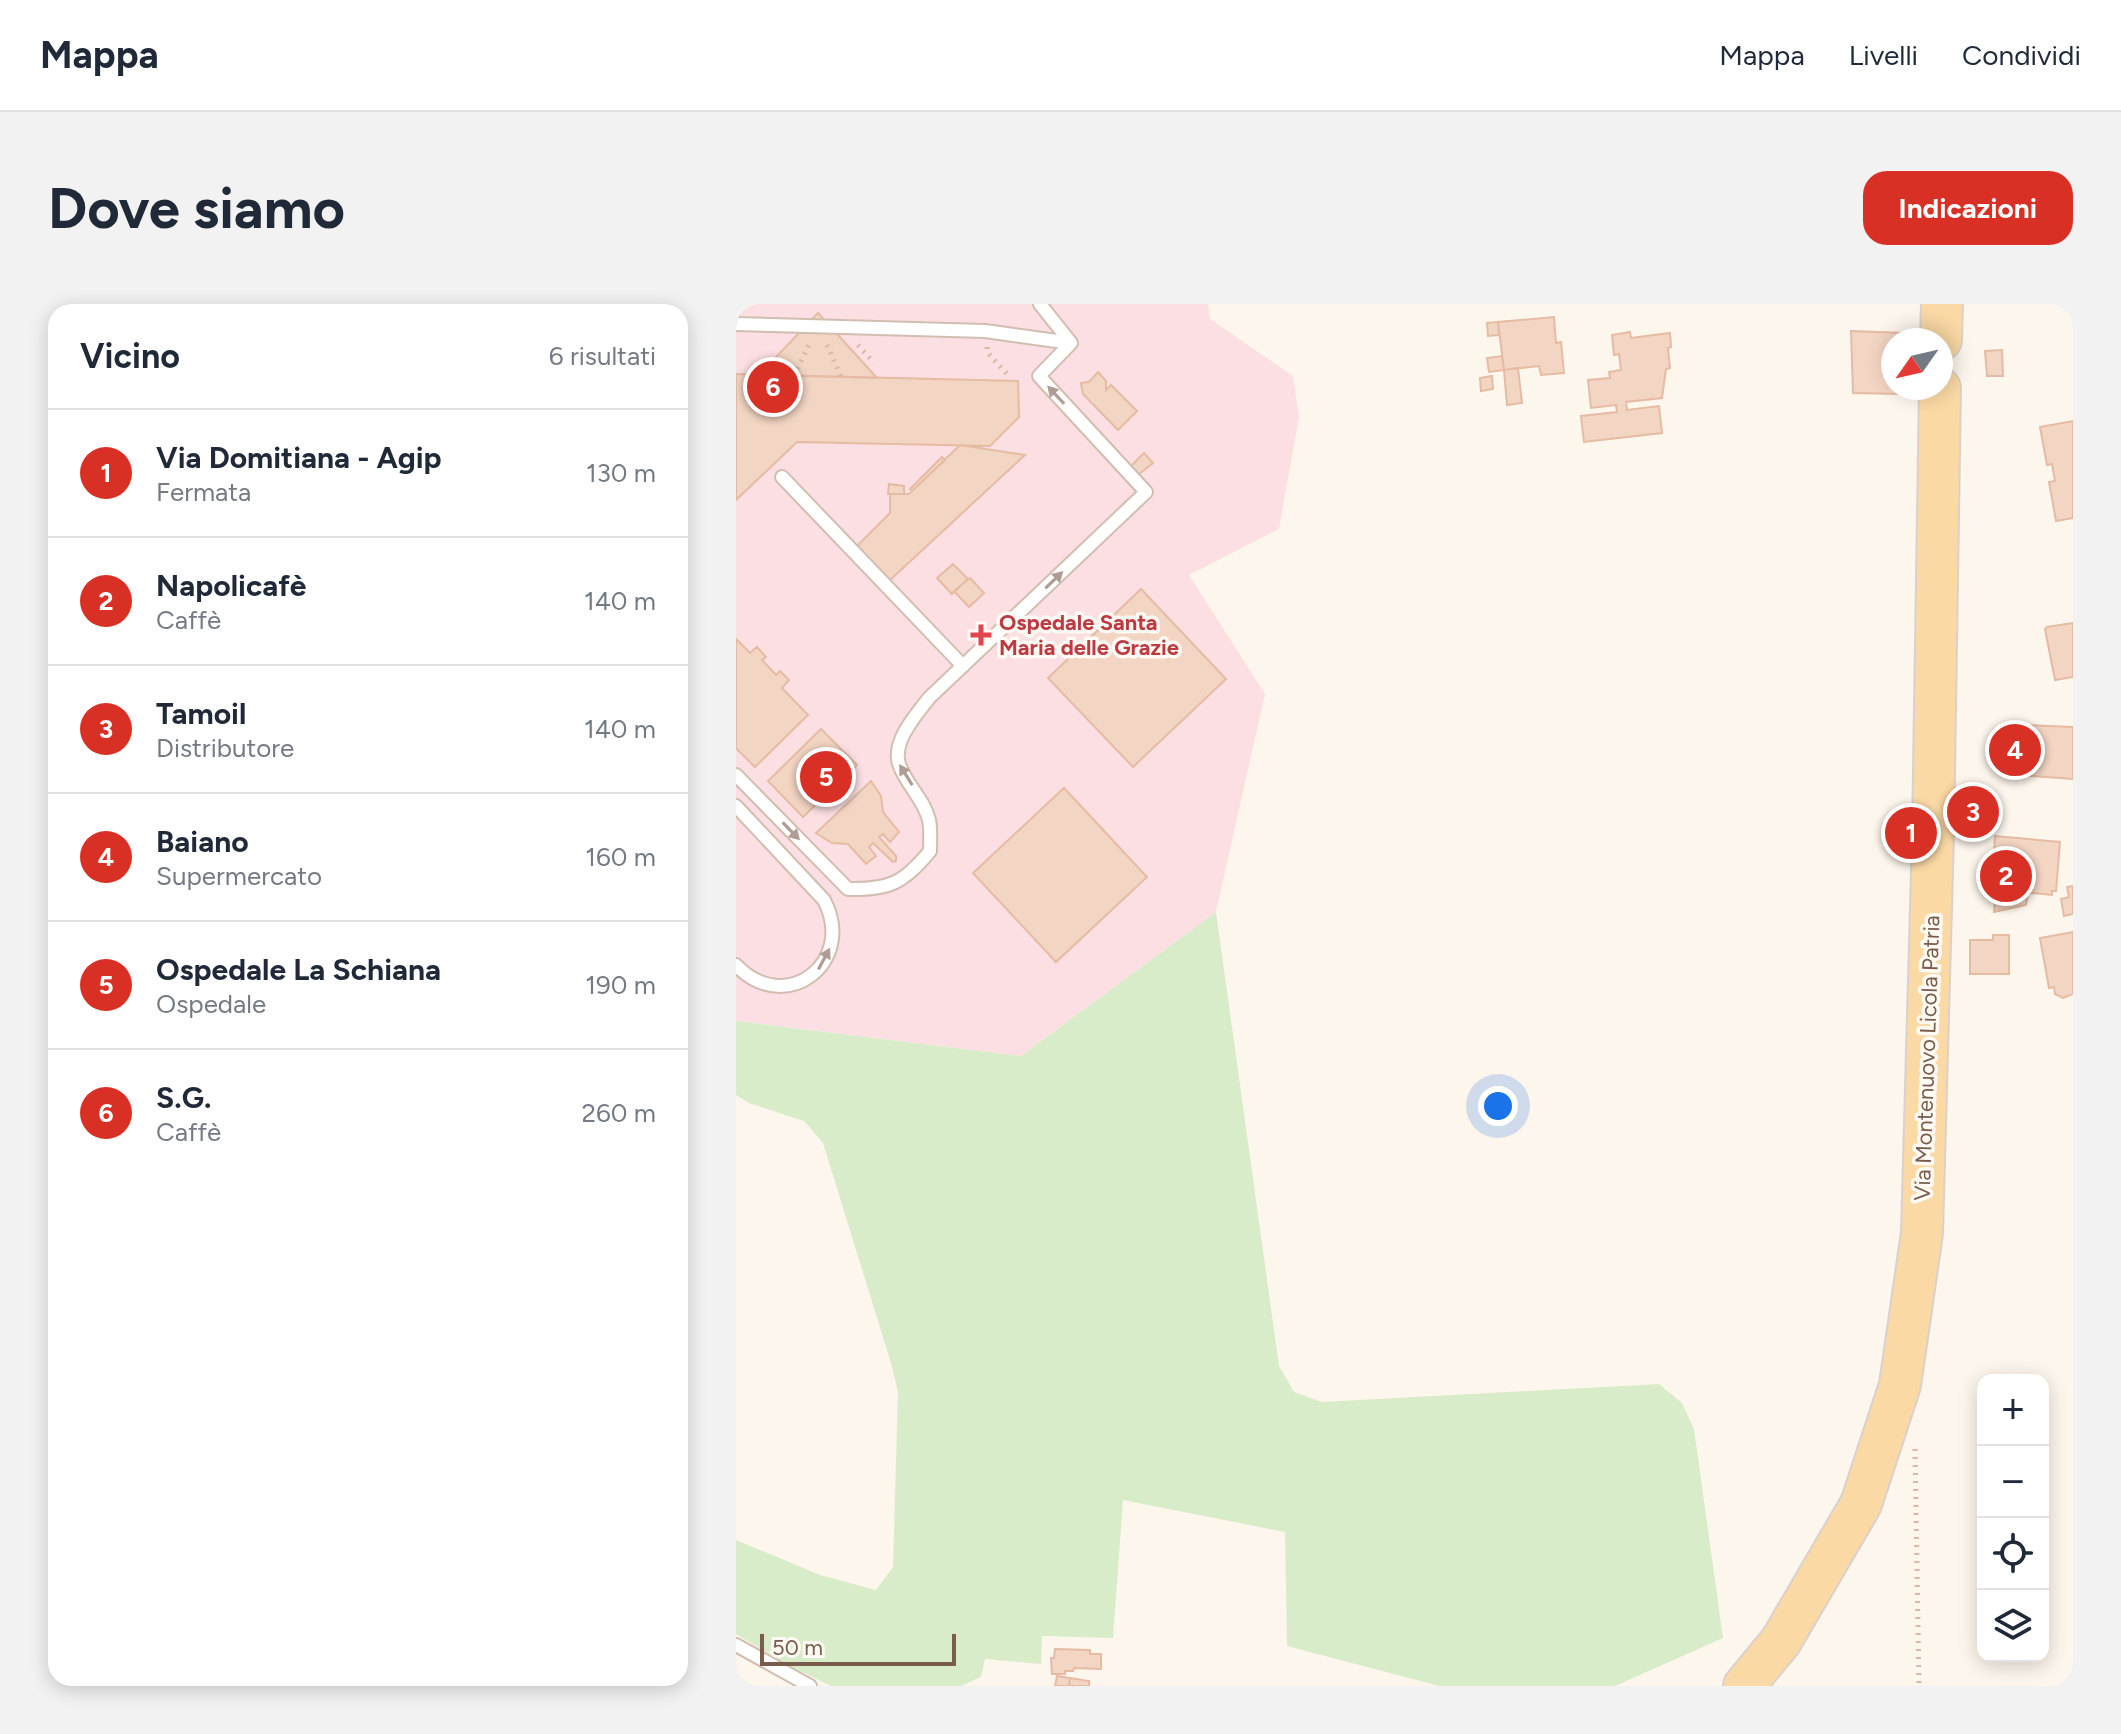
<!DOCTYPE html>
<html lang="it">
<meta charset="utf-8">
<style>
:root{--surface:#fff;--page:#f2f2f3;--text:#1f2937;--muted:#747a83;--line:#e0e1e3;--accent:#d93025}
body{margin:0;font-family:Figtree,sans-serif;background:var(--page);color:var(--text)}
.controls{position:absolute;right:24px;bottom:24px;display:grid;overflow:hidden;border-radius:16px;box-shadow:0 4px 20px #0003}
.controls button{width:72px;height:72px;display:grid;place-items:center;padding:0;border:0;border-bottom:2px solid var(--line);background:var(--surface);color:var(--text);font:40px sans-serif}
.compass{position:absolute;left:1145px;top:24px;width:72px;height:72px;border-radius:50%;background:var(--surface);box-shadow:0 4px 20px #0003;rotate:236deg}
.scale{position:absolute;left:24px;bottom:20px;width:196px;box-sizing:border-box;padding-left:8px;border:4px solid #7a5c4d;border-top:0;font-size:22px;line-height:28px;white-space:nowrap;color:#7a5c4d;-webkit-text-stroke:6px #fffaf3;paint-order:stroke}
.you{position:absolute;left:762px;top:802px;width:28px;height:28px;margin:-20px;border:6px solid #fff;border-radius:50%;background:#1a73e8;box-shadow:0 0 0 12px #1a73e833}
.badge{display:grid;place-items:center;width:52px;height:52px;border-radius:50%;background:var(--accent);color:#fff;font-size:26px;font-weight:700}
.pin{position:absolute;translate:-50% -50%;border:4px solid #fff;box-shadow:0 2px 8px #0006}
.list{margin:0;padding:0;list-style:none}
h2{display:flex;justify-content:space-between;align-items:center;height:104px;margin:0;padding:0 32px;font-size:34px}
h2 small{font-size:26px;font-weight:400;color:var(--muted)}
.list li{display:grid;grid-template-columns:52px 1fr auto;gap:24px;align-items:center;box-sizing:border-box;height:128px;padding:0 32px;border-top:2px solid var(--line)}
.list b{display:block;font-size:30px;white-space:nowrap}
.list p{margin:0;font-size:26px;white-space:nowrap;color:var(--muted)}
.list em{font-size:26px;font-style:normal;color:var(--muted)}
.icon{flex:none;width:44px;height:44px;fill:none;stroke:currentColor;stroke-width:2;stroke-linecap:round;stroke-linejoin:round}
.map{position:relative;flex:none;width:1337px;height:1382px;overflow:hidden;border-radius:24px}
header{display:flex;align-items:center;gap:48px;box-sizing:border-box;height:112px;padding:0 40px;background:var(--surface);border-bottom:2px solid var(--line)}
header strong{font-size:38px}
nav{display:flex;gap:44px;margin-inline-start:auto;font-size:28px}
.intro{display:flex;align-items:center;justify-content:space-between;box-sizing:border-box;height:192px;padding:0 48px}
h1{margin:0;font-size:56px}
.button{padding:20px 36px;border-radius:24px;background:var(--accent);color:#fff;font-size:28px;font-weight:700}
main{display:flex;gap:48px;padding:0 48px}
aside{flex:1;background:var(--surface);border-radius:24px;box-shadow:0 4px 20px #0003}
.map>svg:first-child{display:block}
</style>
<header>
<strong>Mappa</strong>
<nav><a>Mappa</a><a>Livelli</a><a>Condividi</a></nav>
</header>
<div class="intro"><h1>Dove siamo</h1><a class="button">Indicazioni</a></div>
<main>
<aside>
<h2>Vicino<small>6 risultati</small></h2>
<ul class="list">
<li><span class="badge">1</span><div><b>Via Domitiana - Agip</b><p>Fermata</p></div><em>130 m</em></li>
<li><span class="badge">2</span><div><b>Napolicafè</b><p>Caffè</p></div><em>140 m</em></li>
<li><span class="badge">3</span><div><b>Tamoil</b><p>Distributore</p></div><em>140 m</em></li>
<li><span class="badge">4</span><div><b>Baiano</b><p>Supermercato</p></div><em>160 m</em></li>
<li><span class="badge">5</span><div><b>Ospedale La Schiana</b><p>Ospedale</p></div><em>190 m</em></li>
<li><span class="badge">6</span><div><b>S.G.</b><p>Caffè</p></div><em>260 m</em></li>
</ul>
</aside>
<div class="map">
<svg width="1337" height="1382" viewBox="0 0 1337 1382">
<rect width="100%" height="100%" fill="#fdf6ec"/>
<path fill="#fbdfe3" d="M 0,0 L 472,0 L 474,15 L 557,72 L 563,113 L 543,225 L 453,271 L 529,390 L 480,608 L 285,752 L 0,717 Z"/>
<path fill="#d8ecc9" d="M 480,608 L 543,1062 L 558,1088 L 586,1098 L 923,1080 L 946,1099 L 958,1125 L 987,1334 L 879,1382 L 703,1382 L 551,1342 L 549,1228 L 387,1196 L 377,1334 L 306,1332 L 305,1360 L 249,1355 L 245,1373 L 225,1382 L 95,1382 L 50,1360 L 0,1330 L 0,1236 L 84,1271 L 140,1286 L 157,1263 L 162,1088 L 155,1059 L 87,839 L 68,817 L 13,799 L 0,791 L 0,717 L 285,752 Z"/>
<path fill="#f3d5c3" stroke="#e6bba3" stroke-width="2" d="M 82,9 L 141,74 L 23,71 Z
M 818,13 L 820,39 L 825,38 L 828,69 L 805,71 L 803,62 L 768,66 L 762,18 Z
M 762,18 L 763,31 L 752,32 L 751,19 Z
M 1115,27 L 1167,29 L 1166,36 L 1157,36 L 1157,84 L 1166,84 L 1166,90 L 1117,89 Z
M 894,28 L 895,34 L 934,29 L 935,43 L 932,44 L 934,64 L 930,65 L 926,94 L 890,98 L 891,106 L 923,102 L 926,129 L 848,138 L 845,112 L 881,108 L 880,101 L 855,104 L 852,76 L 874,74 L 873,68 L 885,66 L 883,50 L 878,51 L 876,31 Z
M 1266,46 L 1267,72 L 1251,72 L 1249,47 Z
M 766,52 L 768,66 L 753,68 L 751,54 Z
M 782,64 L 786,99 L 771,101 L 768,66 Z
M 362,68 L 370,77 L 370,86 L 375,81 L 401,107 L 382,126 L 347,90 L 345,79 L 353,78 Z
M 0,70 L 282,77 L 283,113 L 254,142 L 61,138 L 0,196 Z
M 756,72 L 757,85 L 745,87 L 744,74 Z
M 1337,117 L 1337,214 L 1320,217 L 1313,178 L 1319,177 L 1316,160 L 1311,161 L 1304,123 Z
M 224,141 L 289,151 L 153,277 L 121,242 L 154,209 L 154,190 L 173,190 Z
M 408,149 L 417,159 L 403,170 L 395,162 Z
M 206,153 L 209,156 L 176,187 L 174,185 Z
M 153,180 L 168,182 L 168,190 L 152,190 Z
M 217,260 L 232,275 L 216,290 L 201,274 Z
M 234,274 L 248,289 L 233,303 L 218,287 Z
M 405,285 L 490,375 L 397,463 L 312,374 Z
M 1337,319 L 1337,373 L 1319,376 L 1309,325 L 1311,323 Z
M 0,335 L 14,349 L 21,343 L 30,353 L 26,356 L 40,371 L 44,367 L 53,376 L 46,384 L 72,411 L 19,463 L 0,444 Z
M 1269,420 L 1337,423 L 1337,475 L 1267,470 L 1268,442 L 1266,442 Z
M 85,425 L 121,461 L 67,513 L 32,477 Z
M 135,477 L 145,492 L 147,508 L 163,528 L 154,538 L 147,530 L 143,533 L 160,552 L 160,557 L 157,558 L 137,539 L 133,543 L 140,552 L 130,560 L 112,540 L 96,539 L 80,529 Z
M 328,484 L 411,573 L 320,658 L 237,569 Z
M 1259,532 L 1324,538 L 1320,587 L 1316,587 L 1316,591 L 1256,585 Z
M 1337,582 L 1337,610 L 1328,612 L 1325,595 L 1333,593 L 1331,583 Z
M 1260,585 L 1292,590 L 1290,601 L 1258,608 Z
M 1337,628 L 1337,690 L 1327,694 L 1319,690 L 1318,683 L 1313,684 L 1304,634 Z
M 1257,631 L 1273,631 L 1273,670 L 1234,670 L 1234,636 L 1257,636 Z
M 319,1345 L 354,1346 L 354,1350 L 365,1350 L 365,1365 L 338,1364 L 337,1367 L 329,1367 L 329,1370 L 316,1370 L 315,1354 L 318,1354 Z
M 321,1372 L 334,1374 L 333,1382 L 319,1382 Z
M 334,1374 L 353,1377 L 353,1382 L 333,1382 Z"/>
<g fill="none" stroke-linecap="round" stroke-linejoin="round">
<defs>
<path id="lane" d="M 0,20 L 249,27 L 335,39
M 46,173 L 227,362
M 0,471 L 112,585 C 153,586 168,579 194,547 C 194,537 195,525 193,516 C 188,495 169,479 163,460 C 156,437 180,411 193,394 L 410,188 L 303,72 L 335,39 L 304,0
M 0,502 L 88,596 C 121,659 49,713 0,661
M 0,1341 L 74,1382"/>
<path id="primary" d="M 1205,36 L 1206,0
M 1008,1382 L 1045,1337 L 1125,1200 L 1164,1081 L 1186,929 L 1197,531 L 1204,84"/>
</defs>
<use href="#lane" stroke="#d1beb0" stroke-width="16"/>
<use href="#primary" stroke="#dad1cd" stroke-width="44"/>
<path stroke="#d9b8a5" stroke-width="5" stroke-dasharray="2 6" stroke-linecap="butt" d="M 91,41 L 105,73
M 122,41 L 138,59
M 251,43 L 251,48 L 271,70
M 58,72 L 73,41
M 1179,1145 L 1183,1382"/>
<use href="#lane" stroke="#fff" stroke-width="12"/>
<use href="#primary" stroke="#fbd9a5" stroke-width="40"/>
</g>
<defs><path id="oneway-solid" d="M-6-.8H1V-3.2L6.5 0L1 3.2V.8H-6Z" transform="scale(2)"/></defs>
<g fill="#af9d94">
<use href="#oneway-solid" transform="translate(320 91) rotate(-133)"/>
<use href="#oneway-solid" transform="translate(318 276) rotate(-44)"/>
<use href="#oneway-solid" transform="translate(170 471) rotate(-122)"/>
<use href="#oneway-solid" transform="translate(55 527) rotate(46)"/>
<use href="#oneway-solid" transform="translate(88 655) rotate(-62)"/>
</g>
<path fill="#e0444e" stroke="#fffaf3" stroke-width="3" d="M241 319h8v8h8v8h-8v8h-8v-8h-8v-8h8z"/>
<g text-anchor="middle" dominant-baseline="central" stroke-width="7" stroke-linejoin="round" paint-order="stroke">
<g font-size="22" font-weight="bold" fill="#be3a42" stroke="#fffaf3" text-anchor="start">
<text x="263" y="318">Ospedale Santa<tspan x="263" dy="25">Maria delle Grazie</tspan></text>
</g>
<g font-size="22" fill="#7a5c4d" stroke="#fffaf3">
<text transform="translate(1191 754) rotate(-88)">Via Montenuovo Licola Patria</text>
</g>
</g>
</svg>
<div class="controls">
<button>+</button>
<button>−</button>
<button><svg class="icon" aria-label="locate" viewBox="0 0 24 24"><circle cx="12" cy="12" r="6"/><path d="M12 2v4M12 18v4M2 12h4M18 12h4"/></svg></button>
<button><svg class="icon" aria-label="layers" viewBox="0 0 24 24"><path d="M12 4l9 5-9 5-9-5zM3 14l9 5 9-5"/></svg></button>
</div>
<svg class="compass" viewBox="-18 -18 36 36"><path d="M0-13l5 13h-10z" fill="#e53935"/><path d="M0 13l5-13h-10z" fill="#747a83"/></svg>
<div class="scale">50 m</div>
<div class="you"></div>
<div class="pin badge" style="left:1175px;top:529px">1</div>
<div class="pin badge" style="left:1270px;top:572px">2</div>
<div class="pin badge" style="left:1237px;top:508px">3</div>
<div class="pin badge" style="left:1279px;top:446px">4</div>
<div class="pin badge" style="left:90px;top:473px">5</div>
<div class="pin badge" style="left:37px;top:83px">6</div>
</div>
</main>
